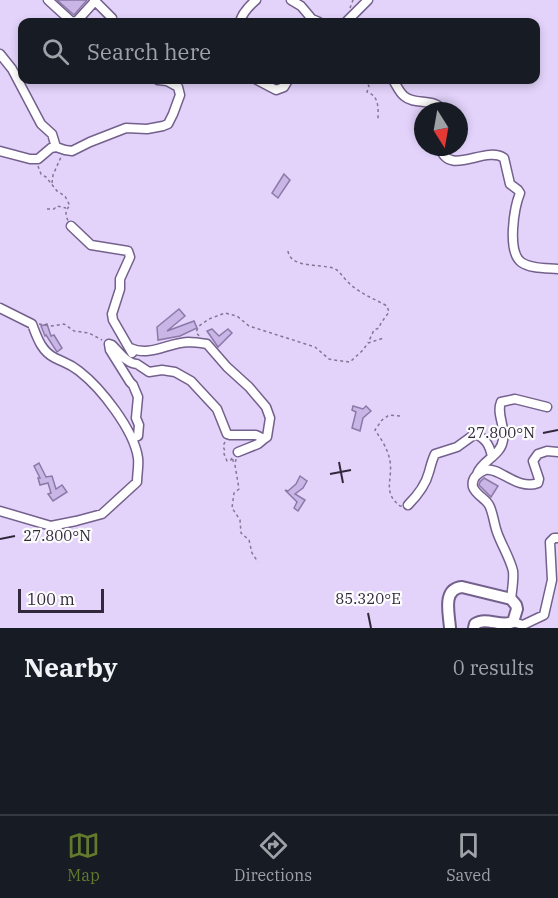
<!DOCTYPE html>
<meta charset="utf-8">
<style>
:root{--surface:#171b24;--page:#242831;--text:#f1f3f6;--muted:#9ea1a6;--line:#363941;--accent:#637a2c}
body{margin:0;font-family:"IBM Plex Serif",serif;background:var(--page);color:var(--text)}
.compass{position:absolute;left:414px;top:102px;width:54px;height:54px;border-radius:50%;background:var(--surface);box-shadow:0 3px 9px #0003;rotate:169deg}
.scale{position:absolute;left:18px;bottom:15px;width:86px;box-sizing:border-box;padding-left:6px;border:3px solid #31283c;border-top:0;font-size:16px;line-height:21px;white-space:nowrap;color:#31283c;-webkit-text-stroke:4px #fcfcfc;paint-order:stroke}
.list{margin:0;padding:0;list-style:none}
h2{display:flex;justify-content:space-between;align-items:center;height:78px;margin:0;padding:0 24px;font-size:26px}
h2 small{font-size:20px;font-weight:400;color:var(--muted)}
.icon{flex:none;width:33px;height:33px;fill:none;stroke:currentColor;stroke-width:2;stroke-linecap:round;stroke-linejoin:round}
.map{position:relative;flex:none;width:558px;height:628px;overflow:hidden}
.search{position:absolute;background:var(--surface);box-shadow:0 3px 9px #0003;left:18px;right:18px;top:18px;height:66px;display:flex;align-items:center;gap:15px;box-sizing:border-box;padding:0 21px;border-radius:12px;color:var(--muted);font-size:22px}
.sheet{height:186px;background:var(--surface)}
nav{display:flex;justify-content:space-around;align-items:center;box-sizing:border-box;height:84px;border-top:2px solid var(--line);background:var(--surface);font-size:16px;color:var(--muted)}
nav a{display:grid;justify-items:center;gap:3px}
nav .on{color:var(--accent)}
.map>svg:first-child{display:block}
</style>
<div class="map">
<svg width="558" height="628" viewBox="0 0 558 628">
<rect width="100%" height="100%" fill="#e3d3fb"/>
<path fill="#c9b5e6" stroke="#8c79a7" stroke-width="1.5" d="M 57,0 L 87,0 L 74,15 Z
M 284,174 L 290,180 L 278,198 L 272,193 Z
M 179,309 L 185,316 L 167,331 L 194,321 L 197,328 L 180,336 L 158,340 L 157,327 Z
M 47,324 L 51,336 L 54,335 L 62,348 L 57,352 L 46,335 L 45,336 L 41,326 Z
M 212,329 L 219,336 L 228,329 L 232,333 L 218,347 L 207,331 Z
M 353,406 L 363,409 L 366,406 L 371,411 L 363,418 L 360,431 L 352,428 L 356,412 L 352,410 Z
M 39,463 L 46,477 L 52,476 L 56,489 L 62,485 L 67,492 L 53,501 L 48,494 L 51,493 L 48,483 L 40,485 L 38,478 L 40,478 L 34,466 Z
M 300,476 L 307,481 L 303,488 L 295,494 L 305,500 L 298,511 L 294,508 L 297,502 L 285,490 L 288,491 L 296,484 Z
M 484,478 L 498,486 L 491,497 L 479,485 L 480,482 Z"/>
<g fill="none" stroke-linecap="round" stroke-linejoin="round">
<defs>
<path id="minor" d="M 48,0 L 71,21 L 76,22 L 95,1
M 94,0 L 112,18
M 291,0 L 301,6 L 312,19 L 319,22
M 240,22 C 242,13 249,6 256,0
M 346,22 L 368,0
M 0,54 L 12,69 L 41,124 L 52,134 L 56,147
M 257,80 L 276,90 L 284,87 L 287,82 L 286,80
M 393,80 C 396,84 399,92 404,96 C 415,106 435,97 443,111
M 440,147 C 448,178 485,145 504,158 L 510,184 L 518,190 L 520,193 C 514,208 507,251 521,262 C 530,269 547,268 558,269
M 0,151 L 30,159 L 38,159 L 51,148 L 56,147 L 65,150 L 72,151 L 90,142 L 126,128 L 147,129 L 163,126 L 168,124 L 173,114 L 180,95 L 178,87 L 167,81 L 158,80
M 71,226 L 91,245 L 128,251 L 130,257 L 120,279 L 120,289 L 112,314 L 113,320 L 132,353
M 0,308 L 32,324 C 37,337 41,351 55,358 C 65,363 69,363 79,371 C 101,388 134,430 138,458 C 139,466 137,474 137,482 L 102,514 L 76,521 L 51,526 L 0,511
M 130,348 C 150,357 167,343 188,342 C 194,342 201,343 207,344 L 227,367 L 249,387 L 266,407 L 270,418 L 267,437 L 264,439
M 132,438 L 138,436 L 139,425 L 136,418 L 138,397 L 133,385 L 130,382 L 110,350 L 109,344 L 112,345 C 119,352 127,364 137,364 L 149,372 L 162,370 L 175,372 L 191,381 L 217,409 L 227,434 L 230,435 L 256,435 L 264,439 L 258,444 L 238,452
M 477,474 C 482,460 501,456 503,440 C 506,427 496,414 501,402 L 515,399 L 547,407
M 408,505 C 417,496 426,484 429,472 C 431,465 432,460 435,454 L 457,447 L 475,434 C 486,438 490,446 492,457
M 511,599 C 512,590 514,579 513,571 C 510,558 501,544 497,532 C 494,524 493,512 489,505 C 485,498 476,495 473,487 C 471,478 478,473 485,470 C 499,466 517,491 538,483 L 539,479 L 533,461 L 538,454 L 547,451 L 558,452
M 513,622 L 523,625 L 544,615 L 552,580 L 550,542 L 554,538 L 558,538"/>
<path id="major" d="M 450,628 C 449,613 442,589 462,587 L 511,599 L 516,605 L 517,609 L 513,622 C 500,628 487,616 475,624 L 474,628"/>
</defs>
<use href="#minor" stroke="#73608c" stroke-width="11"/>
<use href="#major" stroke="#73608c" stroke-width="14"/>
<path stroke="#827693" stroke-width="1.5" stroke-dasharray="3 3" stroke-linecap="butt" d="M 350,8 L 353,0
M 364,80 L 369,86 L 367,92 C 380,96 378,110 378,120
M 38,166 L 41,174 L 46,177 L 57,191 L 65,196 L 70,206 C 64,210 66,215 68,221
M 52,183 L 53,175 L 61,157
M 47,209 L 54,209 L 57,206 L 66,208
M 288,251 C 290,268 320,264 333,268 C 339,270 342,276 347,281 C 358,293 373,298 387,306 L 389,312 L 381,323 L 379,328 L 374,330 L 368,343
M 39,324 L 52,326 L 64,324 L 74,331 L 89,333 L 102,340
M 199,336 L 196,332 L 199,326 L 209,319 L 225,313 L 237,316 L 249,326 L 315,347 L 329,359 L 334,360 L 350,362 L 363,350 L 368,343 L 384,338
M 400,416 L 389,415 L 382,420 L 375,430 C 381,439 388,449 390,461 C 393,480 382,492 400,506 L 402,506
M 225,442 L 223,446 L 225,451 L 224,454 L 227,461 L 231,460 L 232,457 L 234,464
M 236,459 L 235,465 L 239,489 L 234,493 L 232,508 L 240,520 L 241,533 L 249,540 L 252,553 L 258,562"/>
<use href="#minor" stroke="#fff" stroke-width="8"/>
<use href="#major" stroke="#fff" stroke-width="10"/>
</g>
<path fill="none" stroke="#31283c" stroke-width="2" d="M 543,433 L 558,430M 339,462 L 343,483M 330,474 L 351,470M 0,539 L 15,536M 368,613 L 371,628"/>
<g font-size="15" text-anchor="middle" fill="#31283c" stroke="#fcfcfc" stroke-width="4.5" stroke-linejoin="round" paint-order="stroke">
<text x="501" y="438">27.800°N</text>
<text x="57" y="541">27.800°N</text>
<text x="368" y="604">85.320°E</text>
</g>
</svg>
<svg class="compass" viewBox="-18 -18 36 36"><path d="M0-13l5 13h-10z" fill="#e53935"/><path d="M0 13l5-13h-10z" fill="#9ea1a6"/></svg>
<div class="scale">100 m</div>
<div class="search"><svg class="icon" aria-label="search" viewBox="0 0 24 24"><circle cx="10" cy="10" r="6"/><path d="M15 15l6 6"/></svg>Search here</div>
</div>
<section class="sheet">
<h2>Nearby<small>0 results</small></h2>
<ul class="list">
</ul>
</section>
<nav>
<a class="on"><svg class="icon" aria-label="map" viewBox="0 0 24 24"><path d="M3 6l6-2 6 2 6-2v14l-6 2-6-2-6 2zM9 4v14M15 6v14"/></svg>Map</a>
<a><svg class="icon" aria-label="directions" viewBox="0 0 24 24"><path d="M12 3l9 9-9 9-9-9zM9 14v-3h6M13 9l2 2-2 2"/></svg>Directions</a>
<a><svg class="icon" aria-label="saved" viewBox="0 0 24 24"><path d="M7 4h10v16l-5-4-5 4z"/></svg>Saved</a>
</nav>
